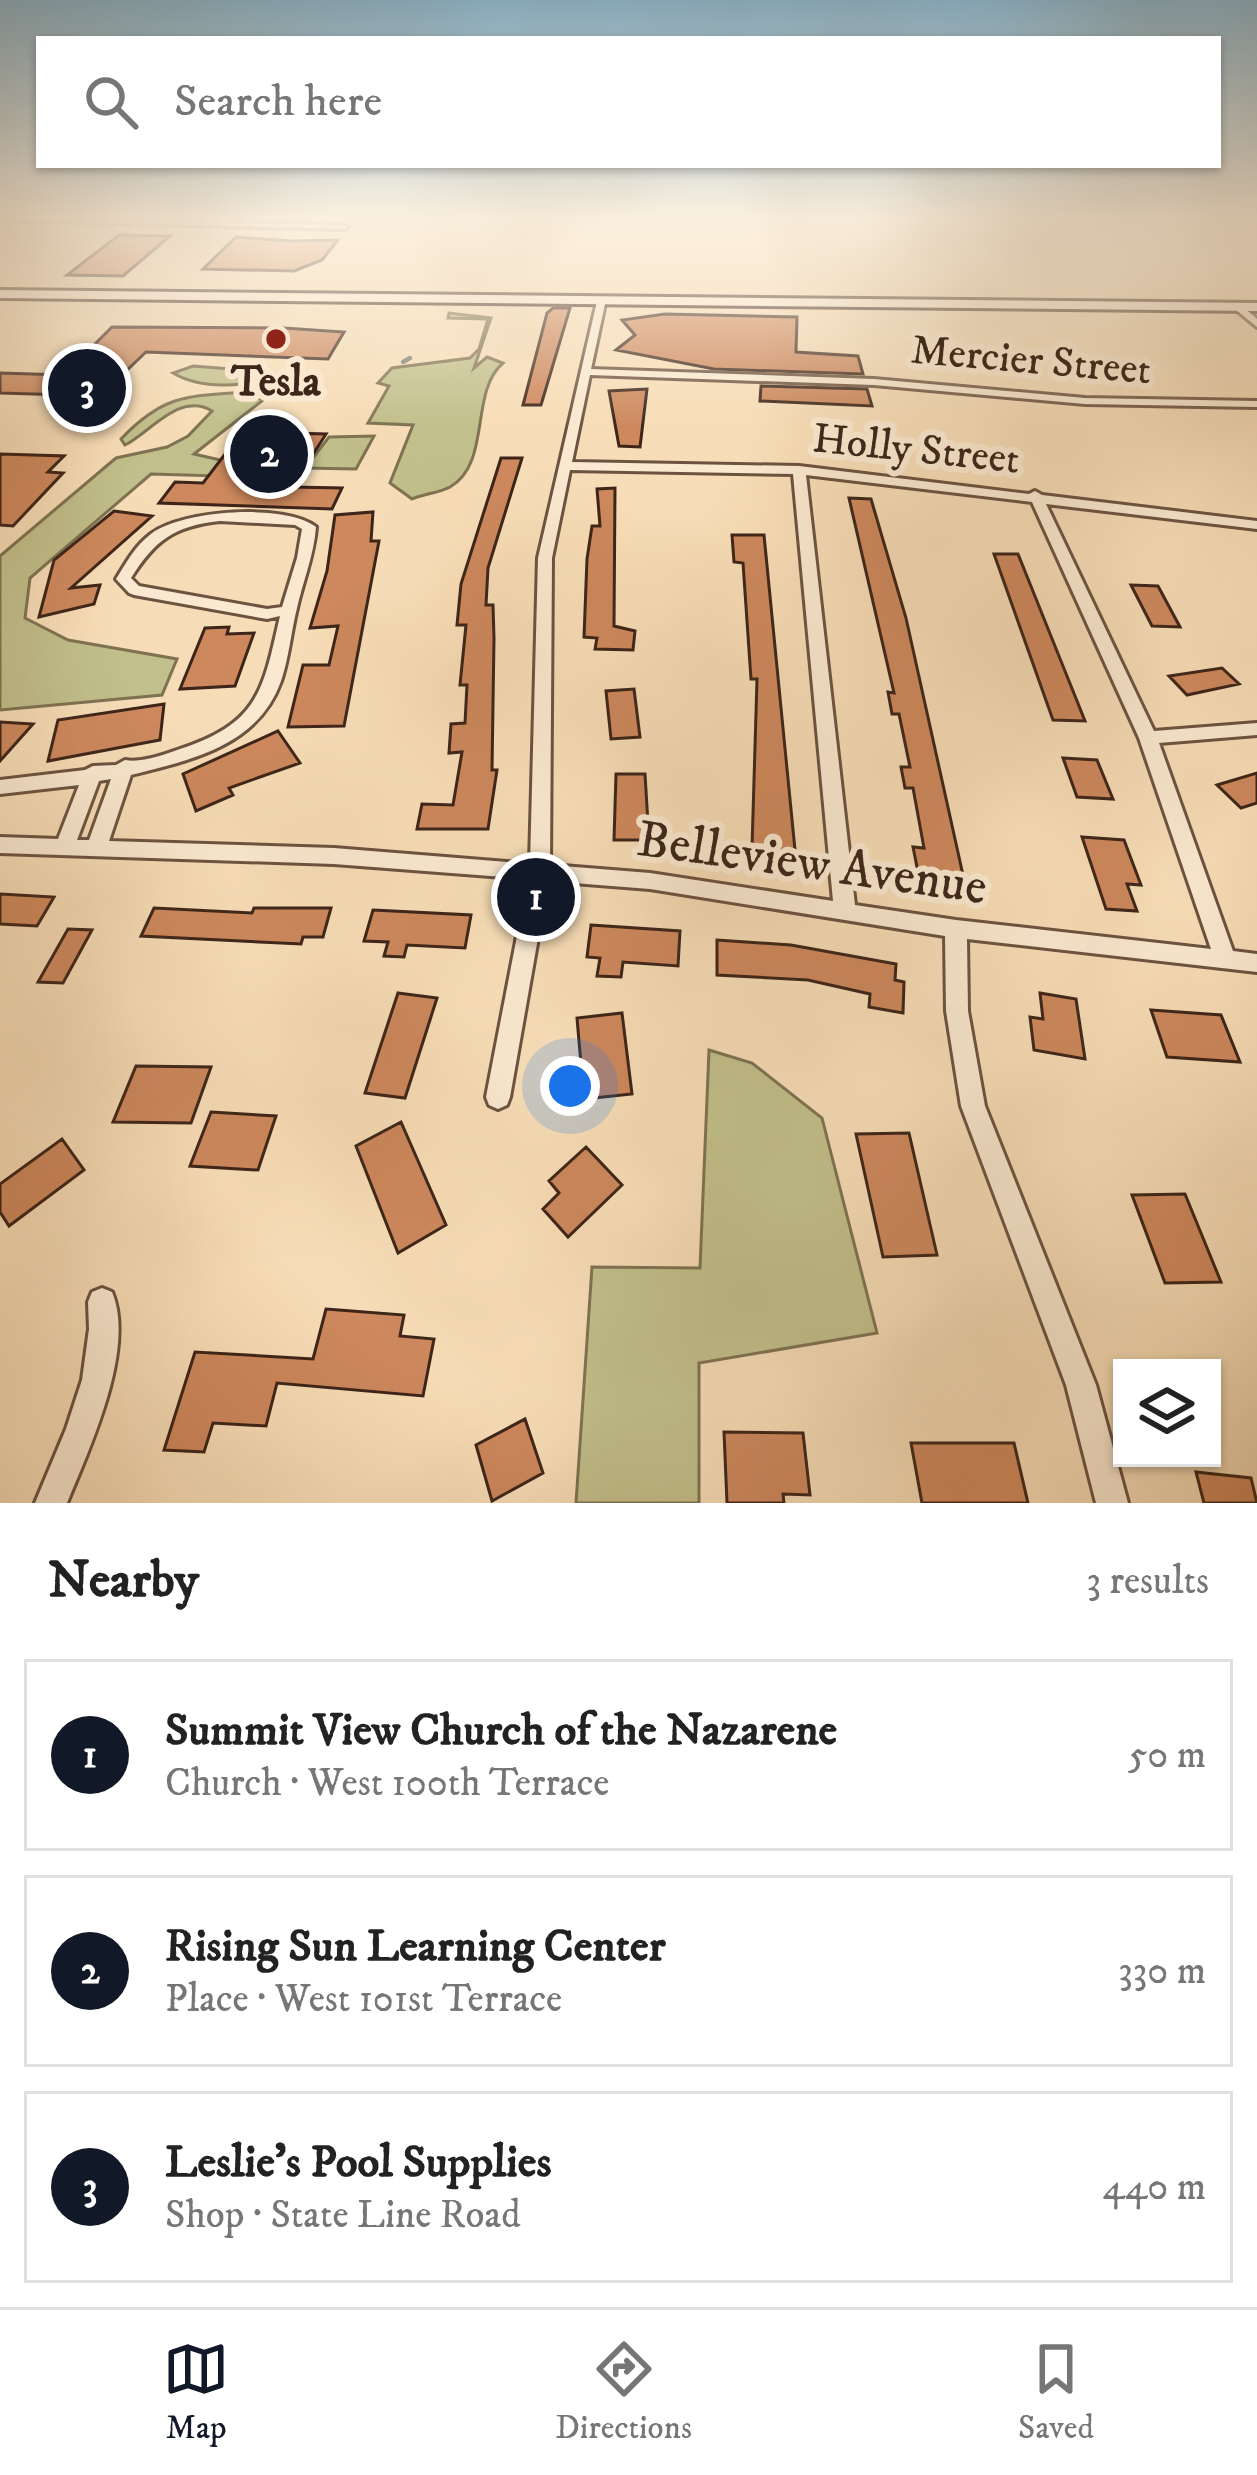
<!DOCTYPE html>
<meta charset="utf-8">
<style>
:root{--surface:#fff;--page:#f2f2f2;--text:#222;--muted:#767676;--line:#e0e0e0;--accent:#111827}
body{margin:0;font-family:"IM FELL DW Pica",serif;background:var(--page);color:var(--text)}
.controls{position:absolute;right:36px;bottom:36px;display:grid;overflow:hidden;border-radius:0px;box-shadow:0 3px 9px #0004}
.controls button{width:108px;height:108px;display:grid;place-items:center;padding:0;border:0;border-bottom:3px solid var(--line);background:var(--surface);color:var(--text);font:60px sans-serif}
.you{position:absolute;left:570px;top:1086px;width:42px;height:42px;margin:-30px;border:9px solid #fff;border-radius:50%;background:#1a73e8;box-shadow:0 0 0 18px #1a73e833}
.badge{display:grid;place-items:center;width:78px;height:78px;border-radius:50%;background:var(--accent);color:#fff;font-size:39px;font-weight:700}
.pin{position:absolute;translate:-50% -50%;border:6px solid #fff;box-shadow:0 3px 12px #0006}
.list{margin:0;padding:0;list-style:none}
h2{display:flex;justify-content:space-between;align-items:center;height:156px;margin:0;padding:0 48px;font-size:51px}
h2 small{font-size:39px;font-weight:400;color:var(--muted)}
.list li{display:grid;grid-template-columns:78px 1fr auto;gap:36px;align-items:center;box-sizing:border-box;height:192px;margin:0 24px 24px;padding:0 24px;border:3px solid var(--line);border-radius:0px}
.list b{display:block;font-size:45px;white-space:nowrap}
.list p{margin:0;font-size:39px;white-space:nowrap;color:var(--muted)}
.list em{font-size:39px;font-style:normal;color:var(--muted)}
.icon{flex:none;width:66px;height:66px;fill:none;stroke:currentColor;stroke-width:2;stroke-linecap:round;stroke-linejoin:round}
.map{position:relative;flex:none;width:1257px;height:1503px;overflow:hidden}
.search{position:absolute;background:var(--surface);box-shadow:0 3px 9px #0004;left:36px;right:36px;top:36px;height:132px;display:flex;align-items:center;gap:30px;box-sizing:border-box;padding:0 42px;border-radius:0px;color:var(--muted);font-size:45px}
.sheet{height:804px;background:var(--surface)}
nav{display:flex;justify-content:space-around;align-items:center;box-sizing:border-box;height:168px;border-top:3px solid var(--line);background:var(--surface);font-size:33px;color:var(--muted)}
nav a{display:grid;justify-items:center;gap:6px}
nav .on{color:var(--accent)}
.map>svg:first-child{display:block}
</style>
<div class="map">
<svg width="1257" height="1503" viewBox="0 0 1257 1503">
<rect width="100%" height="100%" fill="#f7ddb7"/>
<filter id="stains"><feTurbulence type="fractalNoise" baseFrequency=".00167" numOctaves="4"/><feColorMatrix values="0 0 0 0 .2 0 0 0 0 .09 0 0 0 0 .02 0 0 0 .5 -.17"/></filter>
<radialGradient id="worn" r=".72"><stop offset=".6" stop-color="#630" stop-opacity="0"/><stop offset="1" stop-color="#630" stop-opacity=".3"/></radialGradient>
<path fill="#c1bf8b" stroke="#7f7252" stroke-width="3" d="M 449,313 L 491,318 L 474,368 L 487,357 L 503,363 C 469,392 492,463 450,487 C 439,493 423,494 412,499 L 390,483 L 413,425 L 368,423 L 389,386 L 378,383 L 392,368 L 470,358 L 479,349 L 488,319 L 448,318 Z
M 193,366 L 280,373 C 247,388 202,390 173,373 Z
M 245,392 L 263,400 L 194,454 L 220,460 L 218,476 L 151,474 L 30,578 L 25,618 L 68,640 L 177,659 L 162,695 L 0,710 L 0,556 L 116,458 L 167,447 L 188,436 L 212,411 C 179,391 149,434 125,445 L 121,439 C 163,395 186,396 245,392 Z
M 374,436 L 356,469 L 305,468 L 329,437 Z
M 709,1050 L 752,1063 L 822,1118 L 877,1333 L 699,1363 L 699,1503 L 576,1503 L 592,1267 L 700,1268 Z"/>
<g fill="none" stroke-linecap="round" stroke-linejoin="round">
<path stroke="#778073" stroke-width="4.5" d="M 403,362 L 410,358"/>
</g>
<path fill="#cd885d" stroke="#3d2519" stroke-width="3" d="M 119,235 L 170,236 L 123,276 L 67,275 Z
M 236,237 L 291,241 L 338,240 L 322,260 L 294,271 L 203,269 Z
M 553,308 L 570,308 L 541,405 L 523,405 L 547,313 Z
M 665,314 L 797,317 L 796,352 L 858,356 L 863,374 L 714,369 L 616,350 L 635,335 L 622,320 Z
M 112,327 L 284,328 L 344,332 L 328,359 L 146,352 L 100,396 L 0,393 L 0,373 L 64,375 Z
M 761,386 L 867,389 L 872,406 L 760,401 Z
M 647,389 L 640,447 L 619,446 L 609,391 Z
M 242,432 L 326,434 L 292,487 L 342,488 L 332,509 L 159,503 L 175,482 L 203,483 Z
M 0,454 L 64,456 L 48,472 L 63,473 L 13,526 L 0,525 Z
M 501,458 L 522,458 L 488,568 L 486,605 L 493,605 L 494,638 L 492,770 L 497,770 L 488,829 L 417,829 L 422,804 L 453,805 L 462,752 L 449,753 L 451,724 L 465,723 L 467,685 L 460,685 L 466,625 L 457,625 L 461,584 Z
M 615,488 L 614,626 L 635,631 L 633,650 L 595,649 L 597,638 L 584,637 L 587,559 L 592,526 L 600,526 L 597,489 Z
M 849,498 L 871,499 L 906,618 L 963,875 L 918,872 L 913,847 L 924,848 L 913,788 L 905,788 L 901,767 L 910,767 L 899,714 L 892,714 L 888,692 L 894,693 Z
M 114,511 L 152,516 L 71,588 L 100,585 L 94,604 L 39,617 L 54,560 Z
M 373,512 L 371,541 L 379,541 L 344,726 L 288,727 L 303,665 L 329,665 L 338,626 L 310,628 L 327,571 L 335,515 Z
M 732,535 L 764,535 L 795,850 L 752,848 L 757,679 L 751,679 L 743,563 L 734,562 Z
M 994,554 L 1018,554 L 1085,721 L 1053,720 Z
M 1131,585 L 1158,586 L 1180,627 L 1152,626 Z
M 229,627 L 227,634 L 254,633 L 235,686 L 180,689 L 205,628 Z
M 1222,668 L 1239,684 L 1187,695 L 1169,676 Z
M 634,689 L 640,737 L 611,739 L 606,691 Z
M 164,704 L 160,740 L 48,761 L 58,720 Z
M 0,722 L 33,724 L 0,761 Z
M 278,731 L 300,763 L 229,788 L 233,795 L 196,811 L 183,774 Z
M 1063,758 L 1097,760 L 1113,799 L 1077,797 Z
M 1257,773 L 1257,803 L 1241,808 L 1217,785 Z
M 616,774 L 645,774 L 649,840 L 614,840 Z
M 1082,837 L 1124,840 L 1141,885 L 1127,884 L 1137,911 L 1106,909 Z
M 0,894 L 54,897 L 37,926 L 0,924 Z
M 154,908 L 252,913 L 254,908 L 331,908 L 323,937 L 303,937 L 301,944 L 141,936 Z
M 373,910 L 471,915 L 465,948 L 407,945 L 404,957 L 384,956 L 388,942 L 364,941 Z
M 591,925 L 680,931 L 678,966 L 623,962 L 621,977 L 597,976 L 600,958 L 587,957 Z
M 68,929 L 92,930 L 63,983 L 38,982 Z
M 717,940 L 791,945 L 896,964 L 895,980 L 904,982 L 903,1013 L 869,1007 L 870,994 L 808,980 L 717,975 Z
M 398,993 L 437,998 L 405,1098 L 365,1093 Z
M 1040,993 L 1076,999 L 1085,1059 L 1034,1050 L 1030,1017 L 1043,1019 Z
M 1151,1010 L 1221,1015 L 1240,1062 L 1167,1057 Z
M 622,1013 L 632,1094 L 584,1099 L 577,1018 Z
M 136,1066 L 211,1067 L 191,1123 L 113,1122 Z
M 211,1112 L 276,1116 L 258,1170 L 190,1166 Z
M 401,1122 L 446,1225 L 398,1253 L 356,1146 Z
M 909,1133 L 937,1255 L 883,1257 L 856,1134 Z
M 62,1139 L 84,1170 L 9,1226 L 0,1212 L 0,1184 Z
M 586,1147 L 622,1185 L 568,1237 L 543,1209 L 559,1193 L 549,1181 Z
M 1185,1194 L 1221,1282 L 1165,1283 L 1132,1195 Z
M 326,1309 L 404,1315 L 400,1336 L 434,1339 L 423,1396 L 277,1383 L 266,1426 L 213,1423 L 204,1452 L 164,1450 L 195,1352 L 313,1359 Z
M 525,1419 L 543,1473 L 492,1501 L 476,1445 Z
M 724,1432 L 803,1433 L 810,1495 L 783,1494 L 784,1503 L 727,1503 Z
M 911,1443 L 1014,1443 L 1028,1503 L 922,1503 Z
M 1196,1472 L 1251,1478 L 1257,1503 L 1204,1503 Z"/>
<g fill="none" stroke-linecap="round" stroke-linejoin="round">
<defs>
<path id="minor" d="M 0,218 L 344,225 L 348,227 L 344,229 L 0,220 Z
M 598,297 L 606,299 L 591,369 L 874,379 L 1085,398 L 1257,401 L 1257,407 L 1085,404 L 874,385 L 590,375 L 572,462 L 799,466 L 1029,494 L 1035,491 L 1042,495 L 1257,521 L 1257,529 L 1046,504 L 1154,731 L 1257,723 L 1257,735 L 1159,743 L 1233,951 L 1257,954 L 1257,972 L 967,939 L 968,1011 L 985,1106 L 1096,1385 L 1128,1503 L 1096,1503 L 1066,1385 L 961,1106 L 946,1011 L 945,936 L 650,889 L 548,881 L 510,1097 L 507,1105 L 498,1109 L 489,1105 L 486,1097 L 528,879 L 334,864 L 0,853 L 0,837 L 58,839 L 79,785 L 0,794 L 0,780 L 85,770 L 93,766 L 116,765 L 125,760 C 142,763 163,755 180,749 C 259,723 263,691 280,616 L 267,619 L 134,595 L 129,593 L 116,579 C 126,563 135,546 151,534 C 182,510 286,503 316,527 C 314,555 303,581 297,608 C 291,632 289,658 281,681 C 258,746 191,760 131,775 L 109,841 L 334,848 L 530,864 L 538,558 ZM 570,470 L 793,474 L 833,901 L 650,873 L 550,865 L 552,558 ZM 806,475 L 1032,502 L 1139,738 L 1211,949 L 956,920 L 855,905 ZM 220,521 L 295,525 L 302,529 L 297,558 L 282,607 L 267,609 L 139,586 L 131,578 C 155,540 174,526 220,521 ZM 111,779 L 89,840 L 77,840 L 99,781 Z
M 1235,305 L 1241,305 L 1257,319 L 1257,327 L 1235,309 Z
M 102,1288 L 112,1292 C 136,1349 89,1449 67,1503 L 35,1503 L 66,1429 L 82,1380 L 89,1329 L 88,1302 L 92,1292 Z"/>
<path id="secondary" d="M 0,290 L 1257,303 L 1257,311 L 0,298 Z"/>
</defs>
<use href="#minor" stroke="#6c5340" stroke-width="6"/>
<use href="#secondary" stroke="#3d2519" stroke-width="6"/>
<use href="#minor" fill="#fae9d0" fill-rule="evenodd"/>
<use href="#secondary" fill="#fae9d0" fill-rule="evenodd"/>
</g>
<linearGradient id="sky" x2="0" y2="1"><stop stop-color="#8ab7d1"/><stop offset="0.51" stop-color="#fbf0df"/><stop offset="1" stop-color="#fbf0df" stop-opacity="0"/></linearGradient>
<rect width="1257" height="428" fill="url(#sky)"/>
<circle fill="#8f2418" stroke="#fae9d0" stroke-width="4.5" cx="276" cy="339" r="12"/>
<g text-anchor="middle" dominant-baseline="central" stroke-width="12" stroke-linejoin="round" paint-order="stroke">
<g font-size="42" fill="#3d2519" stroke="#fae9d0">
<text transform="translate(1031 361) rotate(5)">Mercier Street</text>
<text transform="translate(916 450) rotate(6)">Holly Street</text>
</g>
<g font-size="42" font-weight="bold" fill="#3d2519" stroke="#fae9d0">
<text x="276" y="383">Tesla</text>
</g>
<g font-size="51" fill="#3d2519" stroke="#fae9d0">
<text transform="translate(812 864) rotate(8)">Belleview Avenue</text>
</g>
</g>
<rect width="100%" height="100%" filter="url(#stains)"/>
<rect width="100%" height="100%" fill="url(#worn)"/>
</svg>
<div class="controls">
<button><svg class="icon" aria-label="layers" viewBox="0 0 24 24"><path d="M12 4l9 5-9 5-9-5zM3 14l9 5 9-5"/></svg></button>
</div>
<div class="you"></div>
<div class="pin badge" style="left:536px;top:897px">1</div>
<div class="pin badge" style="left:269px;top:454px">2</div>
<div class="pin badge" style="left:87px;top:388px">3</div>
<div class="search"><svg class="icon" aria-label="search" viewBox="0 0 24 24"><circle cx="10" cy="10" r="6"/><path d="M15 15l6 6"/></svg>Search here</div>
</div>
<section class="sheet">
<h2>Nearby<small>3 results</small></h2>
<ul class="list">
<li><span class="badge">1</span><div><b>Summit View Church of the Nazarene</b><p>Church · West 100th Terrace</p></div><em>50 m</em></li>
<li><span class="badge">2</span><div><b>Rising Sun Learning Center</b><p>Place · West 101st Terrace</p></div><em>330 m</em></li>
<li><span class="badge">3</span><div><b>Leslie's Pool Supplies</b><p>Shop · State Line Road</p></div><em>440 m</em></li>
</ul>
</section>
<nav>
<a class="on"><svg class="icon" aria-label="map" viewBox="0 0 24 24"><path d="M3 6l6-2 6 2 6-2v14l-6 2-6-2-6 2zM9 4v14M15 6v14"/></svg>Map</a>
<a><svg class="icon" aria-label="directions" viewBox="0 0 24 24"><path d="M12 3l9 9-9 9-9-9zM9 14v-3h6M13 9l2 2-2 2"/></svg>Directions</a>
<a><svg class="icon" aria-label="saved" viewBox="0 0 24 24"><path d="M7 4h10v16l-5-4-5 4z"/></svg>Saved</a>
</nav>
